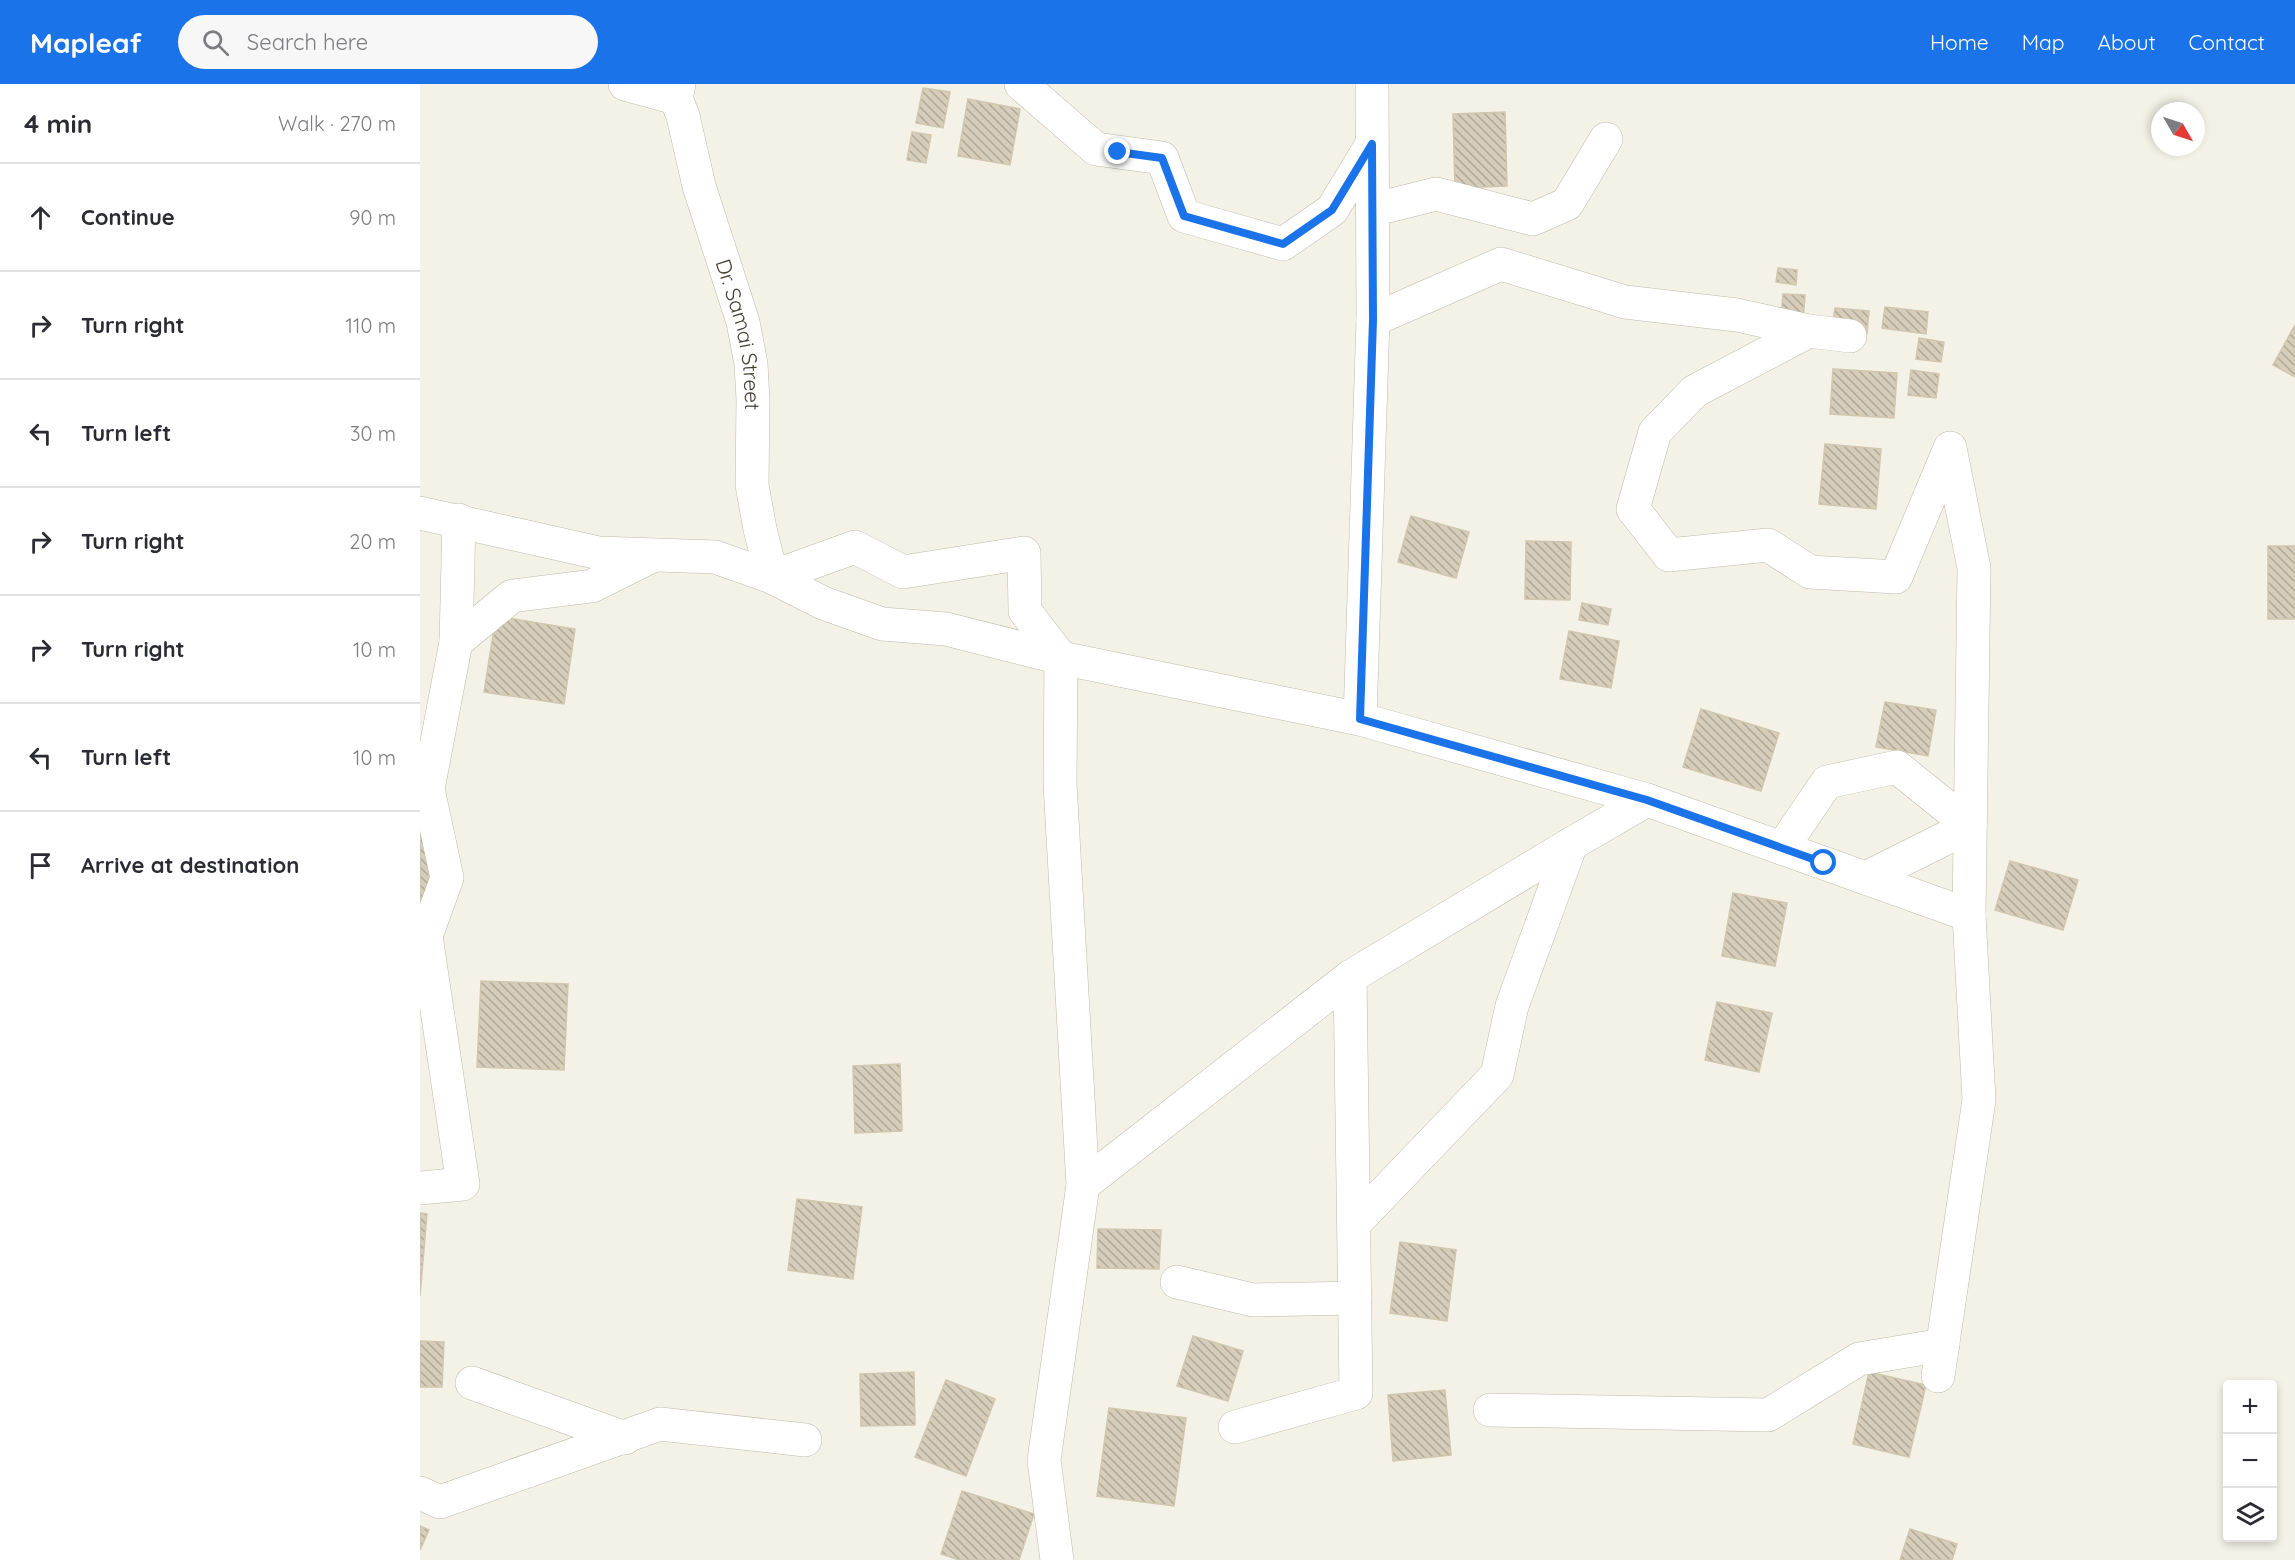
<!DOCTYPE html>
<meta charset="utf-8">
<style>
:root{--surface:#fff;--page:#f7f7f7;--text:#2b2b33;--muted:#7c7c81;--line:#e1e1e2;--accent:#1a73e8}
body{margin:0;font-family:Quicksand,sans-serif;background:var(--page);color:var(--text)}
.controls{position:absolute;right:18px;bottom:18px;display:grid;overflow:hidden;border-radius:6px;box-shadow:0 3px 9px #0003}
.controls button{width:54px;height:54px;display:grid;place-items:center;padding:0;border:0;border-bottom:2px solid var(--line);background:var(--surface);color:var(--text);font:30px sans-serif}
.compass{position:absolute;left:1731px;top:18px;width:54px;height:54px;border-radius:50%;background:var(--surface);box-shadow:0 3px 9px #0003;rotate:129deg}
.stop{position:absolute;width:18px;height:18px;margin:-14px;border:4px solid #1a73e8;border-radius:50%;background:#fff}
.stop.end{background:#1a73e8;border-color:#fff;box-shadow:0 2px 6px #0008}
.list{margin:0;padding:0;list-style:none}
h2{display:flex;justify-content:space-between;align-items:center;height:78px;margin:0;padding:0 24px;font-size:26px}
h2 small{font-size:20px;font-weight:400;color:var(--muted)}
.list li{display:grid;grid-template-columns:39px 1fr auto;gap:18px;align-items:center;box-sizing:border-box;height:108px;padding:0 24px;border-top:2px solid var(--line)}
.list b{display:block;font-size:22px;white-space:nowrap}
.list em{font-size:20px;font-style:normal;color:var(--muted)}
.icon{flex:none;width:33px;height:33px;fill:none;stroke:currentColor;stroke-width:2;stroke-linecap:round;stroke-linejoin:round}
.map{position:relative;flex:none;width:1875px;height:1476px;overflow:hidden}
header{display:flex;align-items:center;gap:36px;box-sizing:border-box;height:84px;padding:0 30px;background:var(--accent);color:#fff}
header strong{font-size:28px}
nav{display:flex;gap:33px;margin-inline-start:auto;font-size:21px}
.search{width:420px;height:54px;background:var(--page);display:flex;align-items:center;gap:15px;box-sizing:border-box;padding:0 21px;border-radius:33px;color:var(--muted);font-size:22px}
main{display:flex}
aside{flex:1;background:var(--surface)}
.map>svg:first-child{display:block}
</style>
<header>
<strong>Mapleaf</strong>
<div class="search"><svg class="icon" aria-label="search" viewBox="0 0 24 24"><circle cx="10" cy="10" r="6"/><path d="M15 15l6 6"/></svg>Search here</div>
<nav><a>Home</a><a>Map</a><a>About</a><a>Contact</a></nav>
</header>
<main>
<aside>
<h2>4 min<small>Walk · 270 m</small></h2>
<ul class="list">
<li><svg class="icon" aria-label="ahead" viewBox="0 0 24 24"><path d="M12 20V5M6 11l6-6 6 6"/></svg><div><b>Continue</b></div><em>90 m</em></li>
<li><svg class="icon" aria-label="right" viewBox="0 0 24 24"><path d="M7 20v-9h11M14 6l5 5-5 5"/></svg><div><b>Turn right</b></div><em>110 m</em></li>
<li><svg class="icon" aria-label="left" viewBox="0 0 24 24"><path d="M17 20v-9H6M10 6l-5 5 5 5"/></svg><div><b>Turn left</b></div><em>30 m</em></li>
<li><svg class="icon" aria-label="right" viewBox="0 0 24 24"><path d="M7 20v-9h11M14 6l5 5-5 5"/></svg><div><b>Turn right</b></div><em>20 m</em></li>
<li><svg class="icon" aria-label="right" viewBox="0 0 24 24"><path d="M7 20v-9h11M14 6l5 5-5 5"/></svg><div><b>Turn right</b></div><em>10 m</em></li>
<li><svg class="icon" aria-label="left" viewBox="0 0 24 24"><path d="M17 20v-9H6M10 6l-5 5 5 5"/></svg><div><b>Turn left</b></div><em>10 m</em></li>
<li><svg class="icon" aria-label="arrive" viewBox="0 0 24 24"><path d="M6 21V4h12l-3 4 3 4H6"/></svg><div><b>Arrive at destination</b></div></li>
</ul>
</aside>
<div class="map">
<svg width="1875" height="1476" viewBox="0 0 1875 1476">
<defs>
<pattern id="building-back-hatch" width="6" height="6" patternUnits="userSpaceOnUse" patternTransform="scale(1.5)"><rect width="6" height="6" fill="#d6cebb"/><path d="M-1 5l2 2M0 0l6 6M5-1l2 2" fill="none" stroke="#afa999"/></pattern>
</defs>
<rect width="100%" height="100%" fill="#f4f1e6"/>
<path fill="url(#building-back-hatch)" stroke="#d1c6ae" stroke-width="1.5" d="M 503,4 L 530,8 L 523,44 L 496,39 Z
M 548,15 L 600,25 L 590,81 L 538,72 Z
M 1085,28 L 1087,102 L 1035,104 L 1033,30 Z
M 492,48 L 511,51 L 506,79 L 487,76 Z
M 1358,184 L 1377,186 L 1376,201 L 1356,198 Z
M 1363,210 L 1385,211 L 1383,237 L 1361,235 Z
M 1465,223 L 1508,228 L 1506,250 L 1462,244 Z
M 1415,224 L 1449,227 L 1447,250 L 1412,247 Z
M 1875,241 L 1875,293 L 1853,281 Z
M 1499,254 L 1524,258 L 1521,278 L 1496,275 Z
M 1413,285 L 1477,289 L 1474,334 L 1410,330 Z
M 1491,286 L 1519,290 L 1516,314 L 1488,311 Z
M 1405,360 L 1461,365 L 1456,425 L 1399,420 Z
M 991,432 L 1049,448 L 1036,494 L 978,478 Z
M 1106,457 L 1151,458 L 1150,516 L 1105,515 Z
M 1848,462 L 1875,462 L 1875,535 L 1848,535 Z
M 1162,519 L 1191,525 L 1188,541 L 1159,536 Z
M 76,532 L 155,545 L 144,620 L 64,608 Z
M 1149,547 L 1199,557 L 1191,604 L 1140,595 Z
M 1465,618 L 1516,626 L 1508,672 L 1456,663 Z
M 1281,625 L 1359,649 L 1341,707 L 1263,683 Z
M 0,751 L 11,752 L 6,829 L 0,829 Z
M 1590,777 L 1658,796 L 1643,846 L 1575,826 Z
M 1313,809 L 1367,819 L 1355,882 L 1302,872 Z
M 61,897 L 148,900 L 144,986 L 57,983 Z
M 1297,918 L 1352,929 L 1339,988 L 1285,976 Z
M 480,980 L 482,1047 L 435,1049 L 433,982 Z
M 377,1115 L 442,1123 L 433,1195 L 368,1186 Z
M 0,1129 L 7,1130 L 0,1212 Z
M 678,1145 L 741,1146 L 739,1185 L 677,1184 Z
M 980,1158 L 1036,1166 L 1027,1237 L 970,1229 Z
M 773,1252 L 823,1267 L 808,1317 L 757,1302 Z
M 0,1257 L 24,1258 L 22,1303 L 0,1303 Z
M 494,1288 L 495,1341 L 441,1342 L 440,1290 Z
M 1449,1288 L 1506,1301 L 1489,1373 L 1433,1360 Z
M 526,1296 L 575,1315 L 546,1392 L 495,1373 Z
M 1025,1306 L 1031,1371 L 973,1377 L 968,1311 Z
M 689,1324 L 766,1334 L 754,1422 L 677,1412 Z
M 542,1407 L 614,1430 L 599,1476 L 539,1476 L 521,1470 Z
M 0,1442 L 9,1446 L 0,1466 Z
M 1490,1445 L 1537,1460 L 1532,1476 L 1480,1476 Z"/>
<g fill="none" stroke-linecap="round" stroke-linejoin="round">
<defs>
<g id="minor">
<path d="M 205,0 L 256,14"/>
<path id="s1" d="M 259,0 L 256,14 L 263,32 L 279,102 L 323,238 L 331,280 L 333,316 L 332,401 L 340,445 L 352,493 L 435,463 L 483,488 L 604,469 L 605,527 L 641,574 L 640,700 L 663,1101 L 624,1376 L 637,1476"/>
<path d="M 601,0 L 676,65 L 742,74 L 764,132 L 863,160 L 912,126 L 952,60"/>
<path d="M 952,126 L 1016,110 L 1113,135 L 1147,120 L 1186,55"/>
<path d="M 953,236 L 1081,180 L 1205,218 L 1317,231 L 1389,247 L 1430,252"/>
<path d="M 1389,247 L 1275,307 L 1235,348 L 1213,425 L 1249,471 L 1348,461 L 1390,488 L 1476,493 L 1530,364 L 1554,484 L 1549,831 L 1559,1016 L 1518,1292"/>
<path d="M 0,429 L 179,469 L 295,473 L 352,493 L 403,519 L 462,540 L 526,545 L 641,574 L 940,635 L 1227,716 L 1549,831"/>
<path d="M 36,558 L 39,436"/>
<path d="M 940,635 L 953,236 L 952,0"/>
<path d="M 1362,764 L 1407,698 L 1477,683 L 1550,742 L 1446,794"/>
<path d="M 6,852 L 27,794 L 8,705 L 36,558 L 92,512 L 172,502 L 232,472"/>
<path d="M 0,853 L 6,852 L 43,1100 L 0,1104"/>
<path d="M 663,1101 L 930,893 L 1151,760 L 1227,716"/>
<path d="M 934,1140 L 1077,991 L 1092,922 L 1151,760"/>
<path d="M 757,1198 L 833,1216 L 935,1214"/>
<path d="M 52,1299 L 205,1354"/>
<path d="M 1070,1326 L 1348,1331 L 1439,1275 L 1523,1261"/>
<path d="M 815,1343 L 936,1309 L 930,893"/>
<path d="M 0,1409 L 20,1418 L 240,1340 L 385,1356"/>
</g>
</defs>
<use href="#minor" stroke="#c0baa8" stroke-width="34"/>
<use href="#minor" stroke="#fff" stroke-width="33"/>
</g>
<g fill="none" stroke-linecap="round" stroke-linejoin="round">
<path stroke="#1a73e8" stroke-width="8" d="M 698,68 L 742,74 L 764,132 L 863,160 L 912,126 L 952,60 L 953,236 L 940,635 L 1227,716 L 1404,779"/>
</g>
<g text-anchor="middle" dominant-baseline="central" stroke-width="4.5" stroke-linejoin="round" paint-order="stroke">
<g font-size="21" fill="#474135" stroke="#fff">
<text stroke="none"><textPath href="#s1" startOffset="260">Dr. Samai Street</textPath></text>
</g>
</g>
</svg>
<div class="controls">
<button>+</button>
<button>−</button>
<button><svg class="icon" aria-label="layers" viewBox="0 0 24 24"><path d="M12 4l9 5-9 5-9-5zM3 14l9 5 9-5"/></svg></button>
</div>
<svg class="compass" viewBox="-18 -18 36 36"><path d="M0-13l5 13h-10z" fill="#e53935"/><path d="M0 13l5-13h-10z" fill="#7c7c81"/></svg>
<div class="stop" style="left:1404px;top:779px"></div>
<div class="stop end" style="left:698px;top:68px"></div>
</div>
</main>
